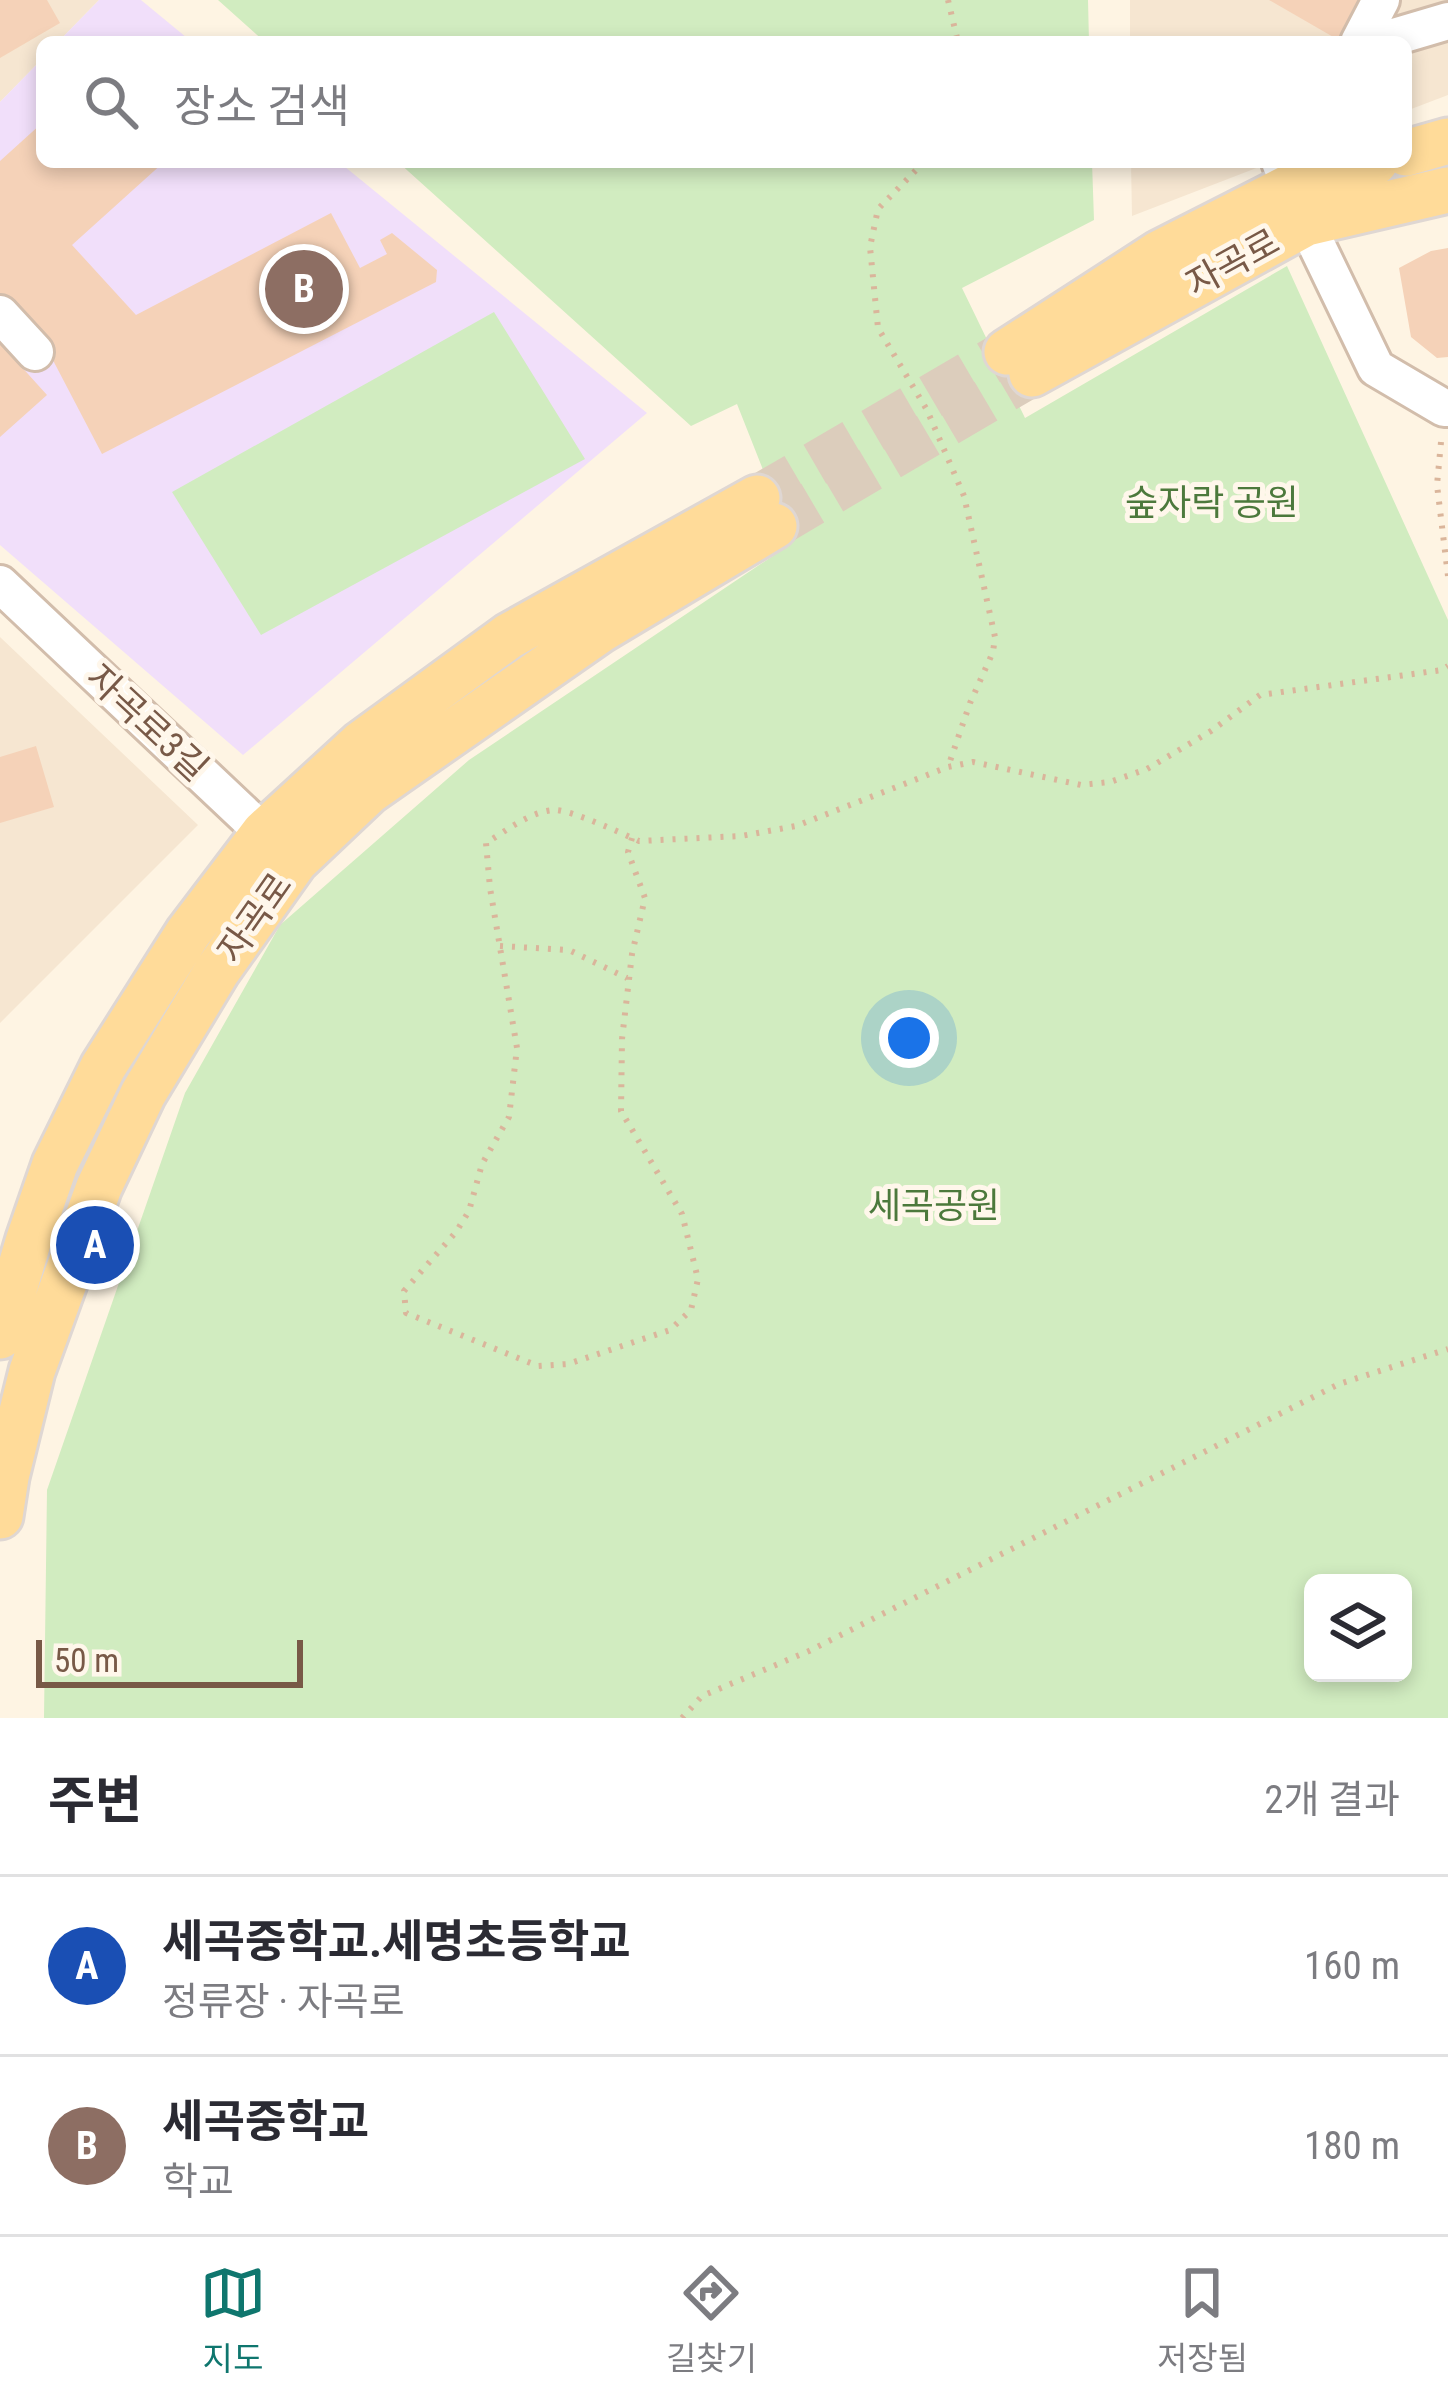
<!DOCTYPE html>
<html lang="ko">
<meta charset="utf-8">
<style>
:root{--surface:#fff;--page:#f7f7f7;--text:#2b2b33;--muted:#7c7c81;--line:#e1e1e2;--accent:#0f766e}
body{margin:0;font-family:"Roboto Condensed","Noto Sans KR",sans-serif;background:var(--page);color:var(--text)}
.controls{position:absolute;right:36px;bottom:36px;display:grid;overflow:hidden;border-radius:18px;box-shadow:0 6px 18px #0003}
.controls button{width:108px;height:108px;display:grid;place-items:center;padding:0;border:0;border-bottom:3px solid var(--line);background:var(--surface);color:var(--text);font:60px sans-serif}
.scale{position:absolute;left:36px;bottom:30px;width:267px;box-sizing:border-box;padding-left:12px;border:6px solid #785947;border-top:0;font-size:33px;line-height:42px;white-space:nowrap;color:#785947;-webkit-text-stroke:9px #fff7eb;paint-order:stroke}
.you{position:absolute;left:909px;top:1038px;width:42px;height:42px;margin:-30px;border:9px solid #fff;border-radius:50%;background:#1a73e8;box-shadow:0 0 0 18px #1a73e833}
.badge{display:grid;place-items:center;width:78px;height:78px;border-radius:50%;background:var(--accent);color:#fff;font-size:39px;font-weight:700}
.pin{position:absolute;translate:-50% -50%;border:6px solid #fff;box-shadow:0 3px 12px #0006}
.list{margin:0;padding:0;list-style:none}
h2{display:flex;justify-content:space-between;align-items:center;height:156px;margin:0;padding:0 48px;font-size:51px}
h2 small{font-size:39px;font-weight:400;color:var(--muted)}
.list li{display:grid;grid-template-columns:78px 1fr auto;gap:36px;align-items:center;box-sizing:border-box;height:180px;padding:0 48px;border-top:3px solid var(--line)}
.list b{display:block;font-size:45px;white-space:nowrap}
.list p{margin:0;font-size:39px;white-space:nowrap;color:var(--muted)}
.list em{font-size:39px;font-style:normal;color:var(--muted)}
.icon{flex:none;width:66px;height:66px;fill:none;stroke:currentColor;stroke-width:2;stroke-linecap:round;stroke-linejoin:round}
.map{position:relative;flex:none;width:1448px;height:1718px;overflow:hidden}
.search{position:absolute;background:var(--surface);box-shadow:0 6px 18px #0003;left:36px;right:36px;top:36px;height:132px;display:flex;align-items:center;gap:30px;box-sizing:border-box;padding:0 42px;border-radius:18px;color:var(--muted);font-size:45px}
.sheet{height:516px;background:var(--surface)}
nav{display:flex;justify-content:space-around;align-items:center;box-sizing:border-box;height:168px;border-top:3px solid var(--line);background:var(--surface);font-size:33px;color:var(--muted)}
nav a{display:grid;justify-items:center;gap:6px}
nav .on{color:var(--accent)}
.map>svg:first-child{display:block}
</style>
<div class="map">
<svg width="1448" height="1718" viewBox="0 0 1448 1718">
<rect width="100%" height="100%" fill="#fef4e3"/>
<path fill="#f6e6d1" d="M 0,0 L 99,0 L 58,42 L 42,42 L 42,59 L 0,102 Z
M 1130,0 L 1448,0 L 1448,95 L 1406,111 L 1406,42 L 1130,42 Z
M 1131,162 L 1272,162 L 1132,216 Z
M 0,637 L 198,825 L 0,1023 Z"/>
<path fill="#f1dffa" d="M 99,0 L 141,0 L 192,42 L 58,42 Z
M 42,59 L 42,162 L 339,162 L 647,413 L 243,755 L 0,545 L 0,102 Z"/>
<path fill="#d1ecc0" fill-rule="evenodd" d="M 218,0 L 1088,0 L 1089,42 L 265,42 Z
M 398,162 L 1092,162 L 1094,220 L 962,288 L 1025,418 L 1287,266 L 1448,620 L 1448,1718 L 44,1718 L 47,1490 L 185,1093 L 280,925 L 469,760 L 792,543 L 737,404 L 691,426 ZM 1313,1583 L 1403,1583 L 1403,1673 L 1313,1673 Z
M 494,312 L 585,459 L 261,635 L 172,492 Z"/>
<path fill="#f5d2b8" d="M 0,0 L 47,0 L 60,23 L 0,58 Z
M 1269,0 L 1364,0 L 1342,42 Z
M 42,123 L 42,162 L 164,162 L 72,245 L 136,315 L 331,213 L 360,268 L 387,254 L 380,240 L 392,233 L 437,270 L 436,282 L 102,454 L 45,345 L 0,295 L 0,161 Z
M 1448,248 L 1448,357 L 1437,358 L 1411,337 L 1399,268 L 1431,251 Z
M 0,343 L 47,395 L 0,437 Z
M 36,746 L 54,807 L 0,823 L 0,757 Z"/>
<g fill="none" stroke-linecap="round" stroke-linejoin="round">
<path stroke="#dccdbc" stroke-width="45" stroke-dasharray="45 22" stroke-linecap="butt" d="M 757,498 L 1007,352
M 774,526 L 1032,374"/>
<defs>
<path id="minor" d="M 1359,42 L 1381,0
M 1377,42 L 1448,21
M 1280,162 L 1306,223 L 1376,368 L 1444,408 L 1448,408
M 0,314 L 35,352
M 0,584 L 283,851"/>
<path id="major" d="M 1406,153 L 1448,141
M 1007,352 L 1160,253 L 1290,187 L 1375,162
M 1032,374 L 1306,223 L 1448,190
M 0,1336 L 29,1239 L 55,1164 L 103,1067 L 188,933 L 264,833 L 361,744 L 509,636 L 757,498
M 0,1516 L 6,1477 L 32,1371 L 99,1187 L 143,1094 L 217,971 L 295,861 L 369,791 L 600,630 L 774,526"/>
</defs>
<use href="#minor" stroke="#d2bdab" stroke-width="42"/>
<use href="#major" stroke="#dfd7d3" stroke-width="51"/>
<path stroke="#dab59b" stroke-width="6" stroke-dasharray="3 9" stroke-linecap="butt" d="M 948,0 L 958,42
M 924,162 L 878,209 L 870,247 L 878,328 L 927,410 L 964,496 L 995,637 L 993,652 L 970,703 L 948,767
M 1441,442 L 1437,485 L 1448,576
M 632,838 L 628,852 L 645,898 L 632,954 L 622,1039 L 621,1111 L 682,1214 L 698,1279 L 691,1310 L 670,1330 L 568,1364 L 538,1366 L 406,1313 L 404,1291 L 456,1232 L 469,1211 L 482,1164 L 509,1117 L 517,1048 L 490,888 L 486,843 C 506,831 532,810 556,810 C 573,811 621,833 639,841 L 741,836 L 796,826 L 948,767 L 973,762 L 1081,785 L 1110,782 L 1147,769 L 1211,731 L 1260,695 L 1442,670 L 1448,666
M 500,946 L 569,950 L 627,978
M 682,1718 L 702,1696 L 809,1651 L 1339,1384 L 1448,1349"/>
<use href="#minor" stroke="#fff" stroke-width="36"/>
<use href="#major" stroke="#ffdb99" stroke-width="45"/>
</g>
<g text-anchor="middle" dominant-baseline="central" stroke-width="10" stroke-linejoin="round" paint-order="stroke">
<g font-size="36" fill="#785947" stroke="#fff7eb">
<text transform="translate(1233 263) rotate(-29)">자곡로</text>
<text transform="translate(147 723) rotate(43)">자곡로3길</text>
<text transform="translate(255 918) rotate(-55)">자곡로</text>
</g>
<g font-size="36" fill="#4c793c" stroke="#fff7eb">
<text x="1212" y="503">숲자락 공원</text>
<text x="934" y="1206">세곡공원</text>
</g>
</g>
</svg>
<div class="controls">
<button><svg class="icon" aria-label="layers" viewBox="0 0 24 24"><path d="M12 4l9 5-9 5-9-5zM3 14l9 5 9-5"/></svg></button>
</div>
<div class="scale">50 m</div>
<div class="you"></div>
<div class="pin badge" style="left:95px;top:1245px;background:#1a4fb4">A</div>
<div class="pin badge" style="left:304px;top:289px;background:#8d6e63">B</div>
<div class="search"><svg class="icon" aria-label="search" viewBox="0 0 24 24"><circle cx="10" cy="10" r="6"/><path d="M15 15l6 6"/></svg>장소 검색</div>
</div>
<section class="sheet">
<h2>주변<small>2개 결과</small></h2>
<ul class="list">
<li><span class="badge" style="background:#1a4fb4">A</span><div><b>세곡중학교.세명초등학교</b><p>정류장 · 자곡로</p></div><em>160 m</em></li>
<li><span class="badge" style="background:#8d6e63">B</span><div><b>세곡중학교</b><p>학교</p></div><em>180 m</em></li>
</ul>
</section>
<nav>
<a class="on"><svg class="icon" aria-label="map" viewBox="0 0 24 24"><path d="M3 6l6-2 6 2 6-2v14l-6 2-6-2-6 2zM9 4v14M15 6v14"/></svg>지도</a>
<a><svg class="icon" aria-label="directions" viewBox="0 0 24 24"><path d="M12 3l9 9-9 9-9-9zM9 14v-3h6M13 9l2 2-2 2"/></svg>길찾기</a>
<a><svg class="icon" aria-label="saved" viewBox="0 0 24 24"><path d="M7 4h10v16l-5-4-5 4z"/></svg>저장됨</a>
</nav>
